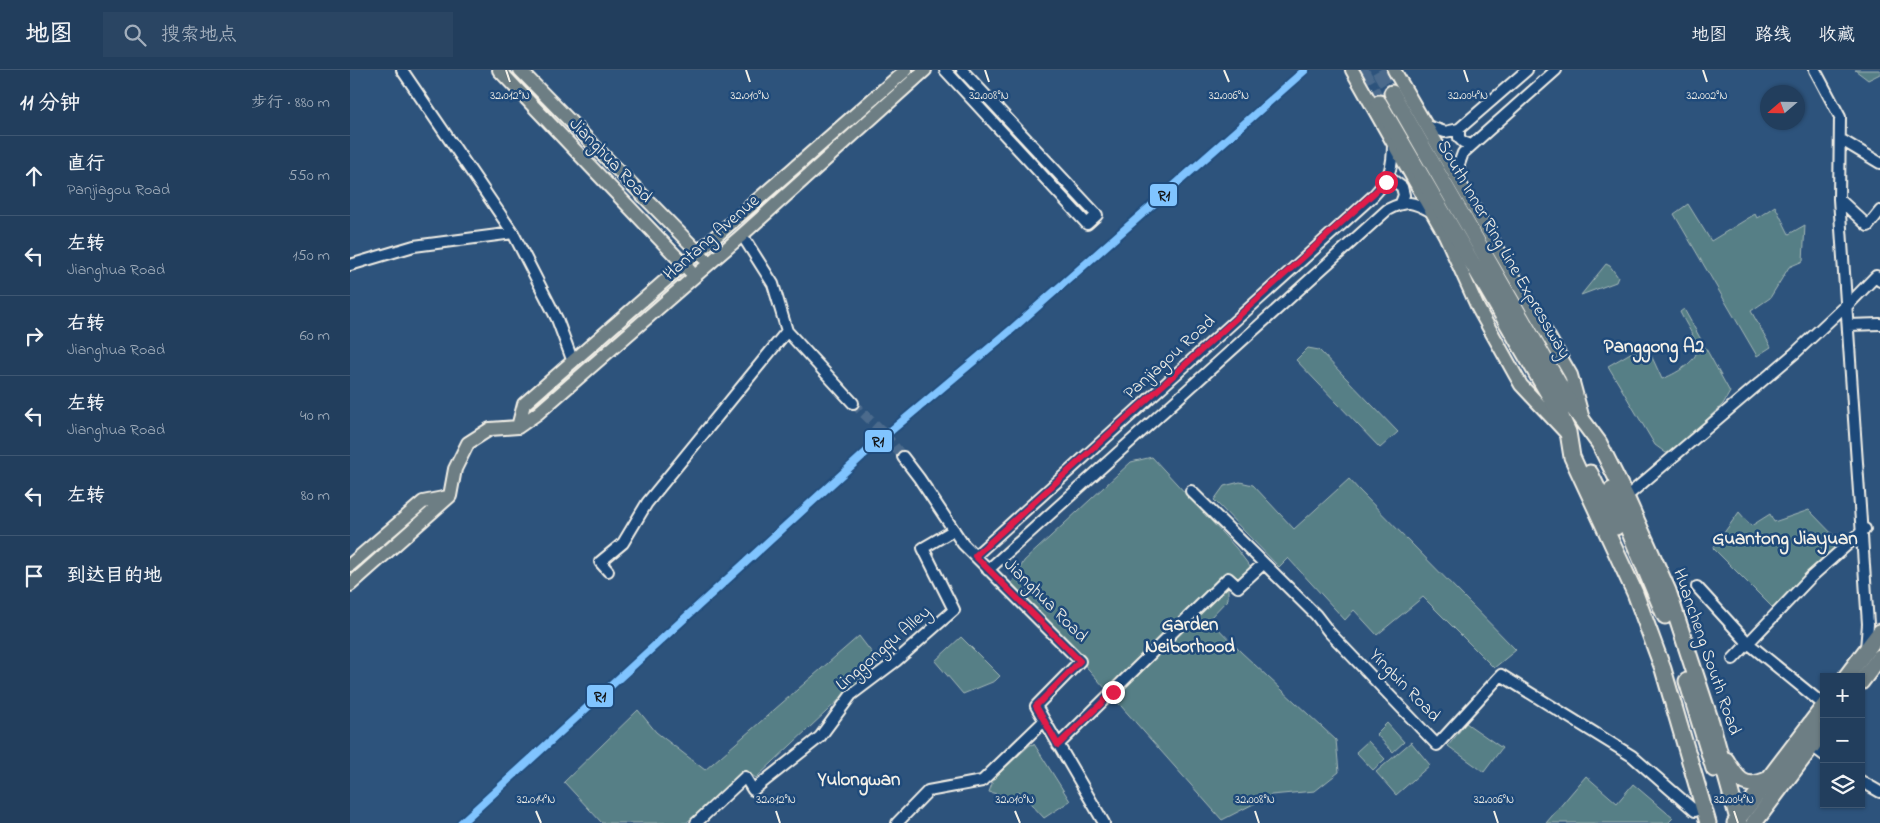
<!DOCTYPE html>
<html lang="zh">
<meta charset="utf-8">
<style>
:root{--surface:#223e5d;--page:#2a4563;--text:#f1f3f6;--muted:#a2aebc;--line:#3f5772}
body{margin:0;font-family:"Indie Flower","LXGW WenKai TC",sans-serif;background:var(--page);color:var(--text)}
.controls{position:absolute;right:15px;bottom:15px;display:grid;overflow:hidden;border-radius:0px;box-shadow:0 1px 4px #0004}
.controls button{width:45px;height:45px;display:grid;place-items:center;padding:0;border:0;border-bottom:1px solid var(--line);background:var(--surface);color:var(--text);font:25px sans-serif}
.compass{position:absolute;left:1410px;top:15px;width:45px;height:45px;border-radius:50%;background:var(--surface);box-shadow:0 1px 4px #0004;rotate:250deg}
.stop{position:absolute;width:15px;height:15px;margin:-11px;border:4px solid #e11d48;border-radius:50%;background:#fff}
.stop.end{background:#e11d48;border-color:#fff;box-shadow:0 1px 5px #0008}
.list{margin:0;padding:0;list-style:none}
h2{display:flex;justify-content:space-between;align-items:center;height:65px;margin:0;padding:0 20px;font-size:21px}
h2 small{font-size:16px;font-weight:400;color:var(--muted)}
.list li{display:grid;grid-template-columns:32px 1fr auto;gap:15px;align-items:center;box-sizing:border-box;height:80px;padding:0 20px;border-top:1px solid var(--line)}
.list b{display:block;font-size:19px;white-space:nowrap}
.list p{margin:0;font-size:16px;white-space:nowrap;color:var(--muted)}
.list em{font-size:16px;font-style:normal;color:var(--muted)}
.icon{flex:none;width:28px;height:28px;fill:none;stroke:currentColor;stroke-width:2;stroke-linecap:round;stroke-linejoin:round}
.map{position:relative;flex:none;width:1530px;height:753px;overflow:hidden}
header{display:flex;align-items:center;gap:30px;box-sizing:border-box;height:70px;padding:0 25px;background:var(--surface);border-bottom:1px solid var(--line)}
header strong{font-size:24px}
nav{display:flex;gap:28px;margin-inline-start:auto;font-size:18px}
.search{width:350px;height:45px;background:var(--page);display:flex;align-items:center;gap:12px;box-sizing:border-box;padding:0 18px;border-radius:0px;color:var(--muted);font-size:19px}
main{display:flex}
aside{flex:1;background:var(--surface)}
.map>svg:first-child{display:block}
</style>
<header>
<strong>地图</strong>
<div class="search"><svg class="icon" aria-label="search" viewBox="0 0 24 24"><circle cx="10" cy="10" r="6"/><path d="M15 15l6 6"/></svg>搜索地点</div>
<nav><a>地图</a><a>路线</a><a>收藏</a></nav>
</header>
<main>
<aside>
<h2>11 分钟<small>步行 · 880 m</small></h2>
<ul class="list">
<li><svg class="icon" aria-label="ahead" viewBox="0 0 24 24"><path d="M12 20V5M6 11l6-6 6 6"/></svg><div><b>直行</b><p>Panjiagou Road</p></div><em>550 m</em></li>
<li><svg class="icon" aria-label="left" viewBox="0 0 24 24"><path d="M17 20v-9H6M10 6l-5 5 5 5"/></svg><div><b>左转</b><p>Jianghua Road</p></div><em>150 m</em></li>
<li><svg class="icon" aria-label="right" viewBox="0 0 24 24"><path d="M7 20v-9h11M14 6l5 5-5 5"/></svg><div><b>右转</b><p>Jianghua Road</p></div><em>60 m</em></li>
<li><svg class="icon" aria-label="left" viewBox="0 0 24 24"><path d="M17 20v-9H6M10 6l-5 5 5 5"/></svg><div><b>左转</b><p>Jianghua Road</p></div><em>40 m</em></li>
<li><svg class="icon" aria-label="left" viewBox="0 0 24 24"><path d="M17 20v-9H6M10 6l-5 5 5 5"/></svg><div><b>左转</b></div><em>80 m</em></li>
<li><svg class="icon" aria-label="arrive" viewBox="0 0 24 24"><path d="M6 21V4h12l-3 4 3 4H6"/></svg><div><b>到达目的地</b></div></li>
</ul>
</aside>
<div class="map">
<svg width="1530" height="753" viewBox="0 0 1530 753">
<rect width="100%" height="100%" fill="#2d537c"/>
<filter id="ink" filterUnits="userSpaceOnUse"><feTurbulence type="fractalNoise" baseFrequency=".02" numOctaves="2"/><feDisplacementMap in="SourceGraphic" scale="10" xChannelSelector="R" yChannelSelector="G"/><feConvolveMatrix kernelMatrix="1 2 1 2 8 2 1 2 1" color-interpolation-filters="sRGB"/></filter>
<g filter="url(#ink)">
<path fill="#567f86" stroke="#a5b8b7" d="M 1505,0 L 1530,0 L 1530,4 L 1518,10 Z
M 1338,134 L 1361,171 L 1405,144 L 1407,148 L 1425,136 L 1439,164 L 1455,155 L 1453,191 L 1439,197 L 1420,228 L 1401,241 L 1421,277 L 1407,286 L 1324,144 Z
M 1256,194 L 1260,196 L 1268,207 L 1266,212 L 1231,225 Z
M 1334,239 L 1380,322 L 1373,334 L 1324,381 L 1316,383 L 1305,375 L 1258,296 L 1296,274 L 1312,309 C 1323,305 1348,292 1347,278 C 1347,270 1334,251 1330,242 Z
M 958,278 L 969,280 L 1048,362 L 1030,378 L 946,290 Z
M 802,387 L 886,478 L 901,498 L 878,518 L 878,529 L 859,549 L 891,582 L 986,670 L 989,702 L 965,721 L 921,725 L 872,750 L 662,513 L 674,491 L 781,392 Z
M 999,409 L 1009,420 L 1166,580 L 1144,598 L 1073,527 L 1027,565 L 1004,540 L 995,550 L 938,488 L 929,497 L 864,430 L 874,416 L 890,412 L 903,415 L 944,459 Z
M 1459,440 L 1491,473 L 1423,538 L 1363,478 L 1389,442 L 1401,456 L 1420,444 L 1424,452 Z
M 509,566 L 529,592 L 406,708 L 396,701 L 336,753 L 252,753 L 214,712 L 288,640 L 306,662 L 355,700 Z
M 611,567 L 650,606 L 645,611 L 613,624 L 585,591 Z
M 1037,653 L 1054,672 L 1043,682 L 1026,664 Z
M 1116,653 L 1152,678 L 1134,702 L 1098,676 Z
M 1018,671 L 1035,689 L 1023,700 L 1006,682 Z
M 1061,672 L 1080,695 L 1046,725 L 1026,702 Z
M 684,674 L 720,731 L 694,748 L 669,721 L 663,728 L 639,722 L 644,708 L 680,675 Z
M 1236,706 L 1267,733 L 1283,714 L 1323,748 L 1318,753 L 1196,753 Z"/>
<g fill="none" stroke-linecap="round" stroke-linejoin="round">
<path stroke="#4b6b8c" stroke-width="10" stroke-dasharray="10 5" stroke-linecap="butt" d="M 503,333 L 531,360 L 553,387"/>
<path stroke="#4b6b8c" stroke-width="15" stroke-dasharray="15 8" stroke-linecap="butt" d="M 1011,0 L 1029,33
M 1029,0 L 1042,23"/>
<defs>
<path id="minor" d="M 52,0 L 163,163 L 207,249 L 223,292
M 595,0 L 737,154 L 747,145 L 612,0
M 1465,0 L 1490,47 L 1489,129 L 1518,554 L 1516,579
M 1077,56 L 1095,62 L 1109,59 L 1177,0
M 1109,59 L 1109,68 L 1113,72 L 1121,75
M 1490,69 L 1530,93
M 1108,110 L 1109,94 L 1113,83 L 1206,0
M 1036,112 L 1044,111 L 1052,117 L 1054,125 L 1051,133
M 1489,129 L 1518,156 L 1530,141
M 392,165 L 423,214 L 437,261 L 503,333
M 0,195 L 64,176 L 163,163
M 1497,236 L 1526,206 L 1530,211
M 1498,255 L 1530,254
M 553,387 L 569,408 L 613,474 L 730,591 L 686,636 L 754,753
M 841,421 L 966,545 L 979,562 L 1087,675 L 1151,605 L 1282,686 L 1345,741 L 1352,732
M 1276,427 L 1445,283 L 1496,235 L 1496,230
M 625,486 L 1023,126 C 1040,108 1043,97 1043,73
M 638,500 L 1037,140 C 1058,129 1063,132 1082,142
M 258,501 L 250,492 L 273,473 L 297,433 L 437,261
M 1347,517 L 1398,573 L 1474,635
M 1383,589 L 1461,507 L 1515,459
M 708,675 L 878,508 L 888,517 L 913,494
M 1462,676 L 1474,685
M 1511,711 L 1530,722
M 346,753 L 395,707 L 403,720 L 470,667 L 501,625 L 546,591 L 604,540 L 573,478 L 604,460
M 547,753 L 578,721 L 632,711 L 694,651"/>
<path id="major" d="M 149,0 L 340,201
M 170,0 L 354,188
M 1002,0 L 1095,165 L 1128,238 L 1171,315 L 1217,364
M 1044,0 L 1221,305 L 1233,349
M 168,357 L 174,334 L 556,0
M 0,495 L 73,432 L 98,427
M 0,515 L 100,426 L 105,399 L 118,373 L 140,359 L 168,357 L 188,343 L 392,165 L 575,0"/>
<path id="highway" d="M 1042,23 L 1221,335 L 1249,373 L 1276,427 L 1318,521 L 1361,652 L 1389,753
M 1029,33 L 1209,342 L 1218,362 L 1222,387 L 1285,523 L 1313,599 L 1358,753
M 1240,403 L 1266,457
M 1262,420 L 1315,546
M 1496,607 L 1530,562
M 1337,611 L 1364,699
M 1511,612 L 1530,587
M 1376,690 C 1387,709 1394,720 1417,710
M 1385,753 L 1474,636
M 1404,753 L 1474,660"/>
</defs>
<use href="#minor" stroke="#f4f1e8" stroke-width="14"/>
<use href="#major" stroke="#f4f1e8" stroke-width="16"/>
<use href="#highway" stroke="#f4f1e8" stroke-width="19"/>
<use href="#minor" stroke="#1f4a7a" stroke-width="10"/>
<use href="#major" stroke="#6d7e84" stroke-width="12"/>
<use href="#highway" stroke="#6d7e84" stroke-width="15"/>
<defs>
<path id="rail-1" d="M 111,753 L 524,375 L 662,259 L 955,0"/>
</defs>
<use href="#rail-1" stroke="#1f4a7a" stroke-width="11"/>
<use href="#rail-1" stroke="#80c4ff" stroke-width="8"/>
</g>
</g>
<g fill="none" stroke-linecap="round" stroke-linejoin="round" filter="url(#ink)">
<path stroke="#e11d48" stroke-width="6" d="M 763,622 L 708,675 L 686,636 L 730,591 L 625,486 L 1036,112"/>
</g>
<path fill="none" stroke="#f4f1e8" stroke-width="2" d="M 156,0 L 160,12M 396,0 L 400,12M 635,0 L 639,12M 874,0 L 879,12M 1114,0 L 1118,12M 1353,0 L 1357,12M 186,741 L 191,753M 426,741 L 430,753M 665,741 L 670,753M 905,741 L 909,753M 1144,741 L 1148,753M 1384,741 L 1388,753"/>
<g text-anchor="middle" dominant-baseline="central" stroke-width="5" stroke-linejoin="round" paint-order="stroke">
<g font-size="18" fill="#f4f1e8" stroke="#1f4a7a">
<text transform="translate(260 91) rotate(46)">Jianghua Road</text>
<text transform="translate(362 168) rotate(-41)">Hantang Avenue</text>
<text transform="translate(1153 180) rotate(60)">South Inner Ring Line Expressway</text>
<text transform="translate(820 288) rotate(-42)">Panjiagou Road</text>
<text transform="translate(695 531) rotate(45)">Jianghua Road</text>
<text transform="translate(534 579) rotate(-41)">Linggongqu Alley</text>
<text transform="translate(1356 582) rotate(71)">Huancheng South Road</text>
<text transform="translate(1054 616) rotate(46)">Yingbin Road</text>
</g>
<g font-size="19" font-weight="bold" fill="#f4f1e8" stroke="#1f4a7a">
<text x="1304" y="277">Panggong A2</text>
<text x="1435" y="469">Guantong Jiayuan</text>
<text x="840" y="555">Garden<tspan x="840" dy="22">Neiborhood</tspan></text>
<text x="509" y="710">Yulongwan</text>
</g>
</g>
<g font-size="12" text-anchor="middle" fill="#f4f1e8" stroke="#1f4a7a" stroke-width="5" stroke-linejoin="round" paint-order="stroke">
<text x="160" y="29">32.012°N</text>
<text x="400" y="29">32.010°N</text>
<text x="639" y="29">32.008°N</text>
<text x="879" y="29">32.006°N</text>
<text x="1118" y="29">32.004°N</text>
<text x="1357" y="29">32.002°N</text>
<text x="186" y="733">32.014°N</text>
<text x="426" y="733">32.012°N</text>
<text x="665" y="733">32.010°N</text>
<text x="905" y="733">32.008°N</text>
<text x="1144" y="733">32.006°N</text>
<text x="1384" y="733">32.004°N</text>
</g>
<g stroke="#1f4a7a" stroke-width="2">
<rect x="799" y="113" width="29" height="24" rx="5" fill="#80c4ff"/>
<rect x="514" y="359" width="29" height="24" rx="5" fill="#80c4ff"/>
<rect x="236" y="614" width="28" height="24" rx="5" fill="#80c4ff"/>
</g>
<g font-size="14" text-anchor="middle" font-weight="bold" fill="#111">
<text x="814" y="130">R1</text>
<text x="528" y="376">R1</text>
<text x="250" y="631">R1</text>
</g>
</svg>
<div class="controls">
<button>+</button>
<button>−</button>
<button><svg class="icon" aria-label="layers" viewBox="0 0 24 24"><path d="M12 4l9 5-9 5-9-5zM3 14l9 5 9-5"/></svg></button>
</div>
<svg class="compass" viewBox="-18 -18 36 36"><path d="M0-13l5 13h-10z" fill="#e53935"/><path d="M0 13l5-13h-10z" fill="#a2aebc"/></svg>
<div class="stop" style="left:1036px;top:112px"></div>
<div class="stop end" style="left:763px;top:622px"></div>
</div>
</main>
